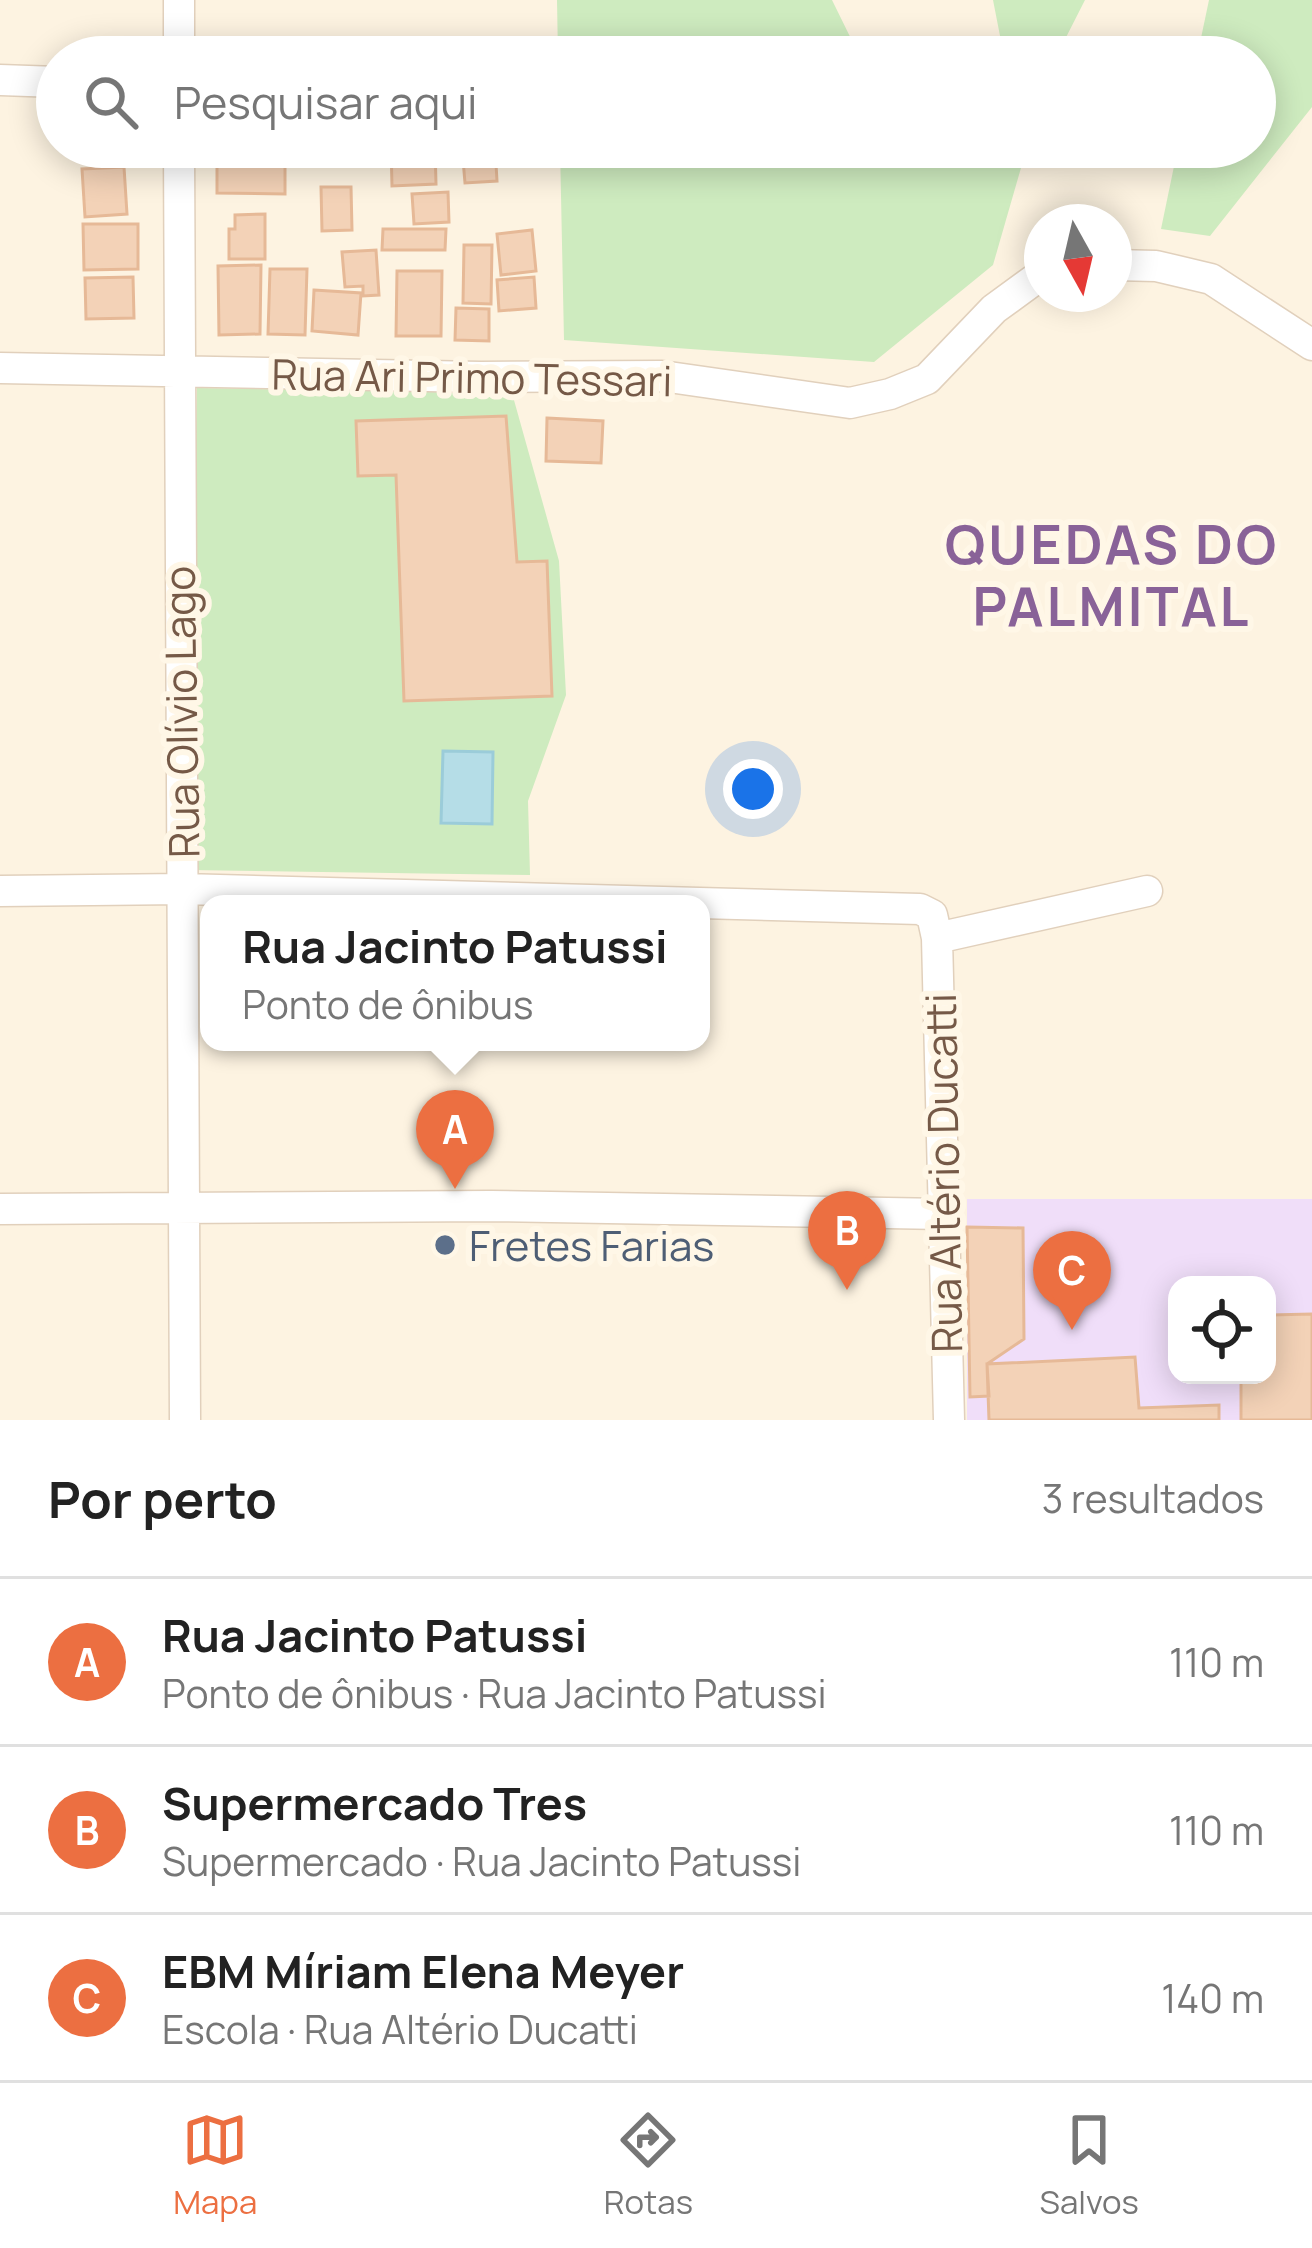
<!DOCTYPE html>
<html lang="pt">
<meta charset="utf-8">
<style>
:root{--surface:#fff;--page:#f2f2f2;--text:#222;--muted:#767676;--line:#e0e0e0;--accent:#ec6f41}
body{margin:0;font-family:Manrope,sans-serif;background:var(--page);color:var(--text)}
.controls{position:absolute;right:36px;bottom:36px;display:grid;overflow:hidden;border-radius:24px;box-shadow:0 6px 30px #0003}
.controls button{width:108px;height:108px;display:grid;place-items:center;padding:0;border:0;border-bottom:3px solid var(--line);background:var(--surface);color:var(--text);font:60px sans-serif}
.compass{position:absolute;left:1024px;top:204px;width:108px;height:108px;border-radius:50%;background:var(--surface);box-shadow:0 6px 30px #0003;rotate:172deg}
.you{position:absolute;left:753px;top:789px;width:42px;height:42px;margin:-30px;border:9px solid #fff;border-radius:50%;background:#1a73e8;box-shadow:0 0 0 18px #1a73e833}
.badge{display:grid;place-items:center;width:78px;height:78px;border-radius:50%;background:var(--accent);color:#fff;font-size:39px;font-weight:700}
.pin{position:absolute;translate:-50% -99px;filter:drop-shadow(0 3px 6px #0008)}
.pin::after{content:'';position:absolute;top:63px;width:42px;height:36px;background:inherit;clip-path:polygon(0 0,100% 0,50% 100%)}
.popup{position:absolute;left:200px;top:895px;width:510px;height:156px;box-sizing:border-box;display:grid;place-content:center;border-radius:24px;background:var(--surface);filter:drop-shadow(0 3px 9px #0005);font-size:39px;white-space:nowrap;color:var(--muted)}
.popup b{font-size:45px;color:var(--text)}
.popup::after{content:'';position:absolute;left:50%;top:100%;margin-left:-24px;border:24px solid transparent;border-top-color:var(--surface)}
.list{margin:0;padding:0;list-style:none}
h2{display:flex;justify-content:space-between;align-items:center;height:156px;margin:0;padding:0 48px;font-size:51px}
h2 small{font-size:39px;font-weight:400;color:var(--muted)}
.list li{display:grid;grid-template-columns:78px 1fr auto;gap:36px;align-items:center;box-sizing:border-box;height:168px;padding:0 48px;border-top:3px solid var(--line)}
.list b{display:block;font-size:45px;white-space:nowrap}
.list p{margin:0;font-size:39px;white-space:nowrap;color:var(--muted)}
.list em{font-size:39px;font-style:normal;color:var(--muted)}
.icon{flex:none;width:66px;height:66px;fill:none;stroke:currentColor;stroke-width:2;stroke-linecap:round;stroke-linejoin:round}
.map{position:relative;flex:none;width:1312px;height:1420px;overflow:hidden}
.search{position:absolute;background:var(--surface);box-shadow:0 6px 30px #0003;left:36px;right:36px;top:36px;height:132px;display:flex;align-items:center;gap:30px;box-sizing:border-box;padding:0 42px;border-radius:66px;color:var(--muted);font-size:45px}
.sheet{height:660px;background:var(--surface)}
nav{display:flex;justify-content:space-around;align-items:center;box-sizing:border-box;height:168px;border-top:3px solid var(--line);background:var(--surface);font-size:33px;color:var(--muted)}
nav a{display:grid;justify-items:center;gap:6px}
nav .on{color:var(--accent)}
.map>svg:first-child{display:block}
</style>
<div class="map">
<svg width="1312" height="1420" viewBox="0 0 1312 1420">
<rect width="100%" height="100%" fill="#fdf3e1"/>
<path fill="#f0def9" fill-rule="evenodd" d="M 967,1199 L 1312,1199 L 1312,1420 L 967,1420 ZM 1177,1285 L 1267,1285 L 1267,1375 L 1177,1375 Z"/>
<path fill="#ceebbf" d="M 557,0 L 832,0 L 860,57 L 558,57 Z
M 993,0 L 1085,0 L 1056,57 L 1028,57 L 1002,46 Z
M 1209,0 L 1312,0 L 1312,107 L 1210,236 L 1161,229 L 1178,147 L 1255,147 L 1255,57 L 1197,57 Z
M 560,147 L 1027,147 L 993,265 L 874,362 L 564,340 Z
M 197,388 L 512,393 L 559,561 L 566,695 L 528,801 L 530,875 L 189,870 Z"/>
<path fill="#b5dde7" stroke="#9bccd9" stroke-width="3" d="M 443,751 L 493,752 L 492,824 L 441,823 Z"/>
<path fill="#f3d2b7" stroke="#e6b997" stroke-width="3" d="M 217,147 L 267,147 L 266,154 L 285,154 L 285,194 L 217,193 Z
M 331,147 L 368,147 L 368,158 L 331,159 Z
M 391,147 L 435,147 L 436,184 L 392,186 Z
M 462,147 L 495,147 L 497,181 L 465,183 Z
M 124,167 L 127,214 L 85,217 L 82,169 Z
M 321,187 L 351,187 L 352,230 L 322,231 Z
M 448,192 L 449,222 L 414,224 L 412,194 Z
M 265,214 L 265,259 L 229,259 L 229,229 L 235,229 L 235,215 Z
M 83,224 L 138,224 L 138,269 L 84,270 Z
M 383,229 L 446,229 L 445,250 L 382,250 Z
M 532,230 L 536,271 L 501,275 L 497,234 Z
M 464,245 L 492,245 L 491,304 L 463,303 Z
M 376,250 L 379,295 L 363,296 L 363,286 L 345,287 L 342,252 Z
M 261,265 L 260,334 L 219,335 L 218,266 Z
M 270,269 L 307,269 L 305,335 L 268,334 Z
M 397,271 L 442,271 L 441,336 L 396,336 Z
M 133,277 L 134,318 L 86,319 L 85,278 Z
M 534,277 L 536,308 L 499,311 L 497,280 Z
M 314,290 L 361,293 L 358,335 L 312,331 Z
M 456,308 L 489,309 L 489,341 L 455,340 Z
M 506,416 L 517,562 L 547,561 L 552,696 L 404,701 L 396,475 L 358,476 L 356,421 Z
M 547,418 L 603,421 L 601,463 L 546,461 Z
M 967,1227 L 1023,1228 L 1024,1339 L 987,1364 L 989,1396 L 970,1397 Z
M 1312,1314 L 1312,1420 L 1241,1420 L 1241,1375 L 1267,1375 L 1267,1315 Z
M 1135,1357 L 1139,1408 L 1219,1405 L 1219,1420 L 989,1420 L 987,1364 Z"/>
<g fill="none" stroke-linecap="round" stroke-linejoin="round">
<defs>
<path id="minor" d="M 179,0 L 179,57
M 0,80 L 57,82
M 179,147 L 185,1420
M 1114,265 L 1156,266 L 1211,279 L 1312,345
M 0,368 L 481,377 L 662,376 L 850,403 L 890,394 L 927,379 L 994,309 L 1042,274
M 0,891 L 183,889 L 920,909 L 932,915 L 937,938 L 949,1420
M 937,938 L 1147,891
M 0,1209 L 491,1206 L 943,1214"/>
</defs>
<use href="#minor" stroke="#e1d0bc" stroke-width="33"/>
<use href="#minor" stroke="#fff" stroke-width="30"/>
</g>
<circle fill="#5c6f8a" stroke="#fff7e7" stroke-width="4.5" cx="445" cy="1245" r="12"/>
<g text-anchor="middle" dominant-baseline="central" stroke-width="12" stroke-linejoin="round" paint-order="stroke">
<g font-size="42" fill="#755947" stroke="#fff7e7">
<text transform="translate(472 377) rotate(1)">Rua Ari Primo Tessari</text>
<text transform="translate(181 712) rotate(-91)">Rua Olívio Lago</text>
<text transform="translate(943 1173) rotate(-91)">Rua Altério Ducatti</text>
</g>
<g font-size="42" fill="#4e5e75" stroke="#fff7e7" text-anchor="start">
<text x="469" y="1245">Fretes Farias</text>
</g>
<g font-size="54" font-weight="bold" letter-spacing="3" fill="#896298" stroke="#fff7e7">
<text x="1112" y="543">QUEDAS DO<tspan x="1112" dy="62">PALMITAL</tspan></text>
</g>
</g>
</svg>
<div class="controls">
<button><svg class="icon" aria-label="locate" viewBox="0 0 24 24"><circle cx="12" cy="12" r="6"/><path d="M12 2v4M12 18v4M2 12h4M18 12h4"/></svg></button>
</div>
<svg class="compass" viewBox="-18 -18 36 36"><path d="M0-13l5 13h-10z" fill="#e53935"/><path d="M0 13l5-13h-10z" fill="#767676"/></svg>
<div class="you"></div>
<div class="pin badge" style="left:455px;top:1189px">A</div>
<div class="popup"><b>Rua Jacinto Patussi</b>Ponto de ônibus</div>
<div class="pin badge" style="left:847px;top:1290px">B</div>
<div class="pin badge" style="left:1072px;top:1330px">C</div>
<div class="search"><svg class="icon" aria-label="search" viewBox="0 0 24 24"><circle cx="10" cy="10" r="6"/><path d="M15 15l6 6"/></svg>Pesquisar aqui</div>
</div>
<section class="sheet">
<h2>Por perto<small>3 resultados</small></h2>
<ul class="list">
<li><span class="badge">A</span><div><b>Rua Jacinto Patussi</b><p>Ponto de ônibus · Rua Jacinto Patussi</p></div><em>110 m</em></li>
<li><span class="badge">B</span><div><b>Supermercado Tres</b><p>Supermercado · Rua Jacinto Patussi</p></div><em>110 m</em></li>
<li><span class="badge">C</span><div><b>EBM Míriam Elena Meyer</b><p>Escola · Rua Altério Ducatti</p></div><em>140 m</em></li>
</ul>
</section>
<nav>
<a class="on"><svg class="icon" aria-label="map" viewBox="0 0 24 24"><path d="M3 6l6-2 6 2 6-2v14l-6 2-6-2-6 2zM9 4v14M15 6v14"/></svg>Mapa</a>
<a><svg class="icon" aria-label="directions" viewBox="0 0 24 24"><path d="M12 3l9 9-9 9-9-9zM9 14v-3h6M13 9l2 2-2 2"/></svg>Rotas</a>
<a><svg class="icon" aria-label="saved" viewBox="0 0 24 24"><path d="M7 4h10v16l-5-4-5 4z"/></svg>Salvos</a>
</nav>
